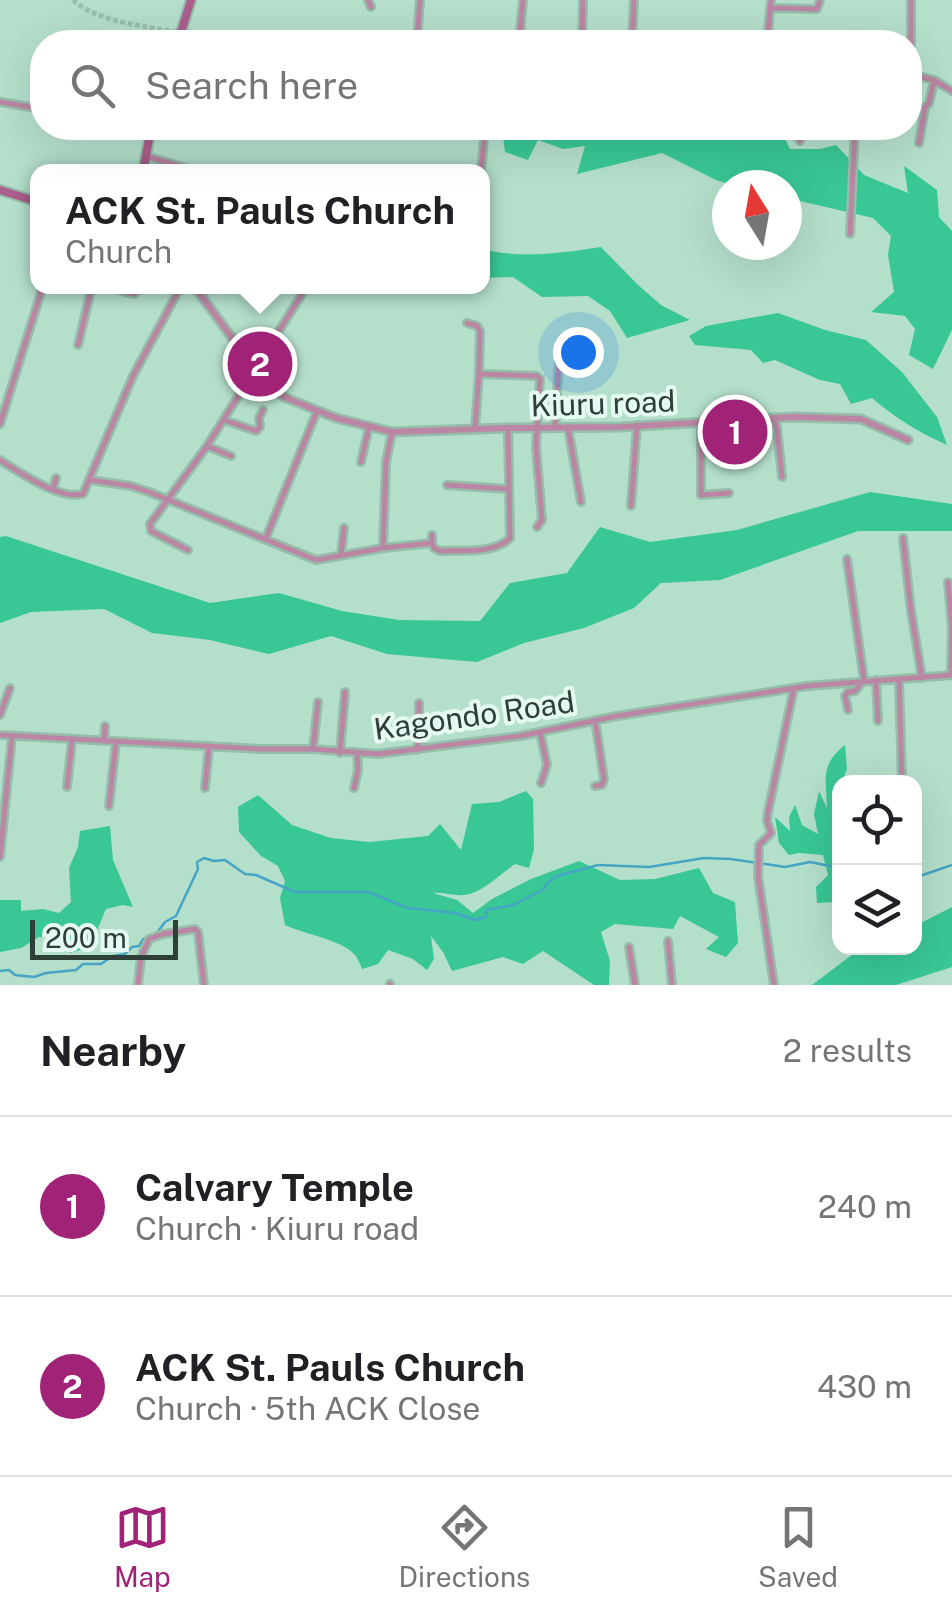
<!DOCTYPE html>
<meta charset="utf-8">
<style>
:root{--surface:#fff;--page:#f6f6f6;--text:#202124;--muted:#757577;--line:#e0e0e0;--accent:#a02377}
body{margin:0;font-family:"Public Sans",sans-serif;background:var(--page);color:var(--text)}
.controls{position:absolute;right:30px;bottom:30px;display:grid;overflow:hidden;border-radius:20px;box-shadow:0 10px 40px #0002}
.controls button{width:90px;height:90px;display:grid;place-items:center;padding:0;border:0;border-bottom:2px solid var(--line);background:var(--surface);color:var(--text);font:50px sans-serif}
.compass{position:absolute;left:712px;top:170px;width:90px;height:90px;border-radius:50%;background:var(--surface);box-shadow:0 10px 40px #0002;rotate:349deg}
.scale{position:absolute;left:30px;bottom:25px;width:148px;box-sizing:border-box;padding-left:10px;border:5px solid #2d3f37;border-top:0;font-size:28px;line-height:35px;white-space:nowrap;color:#2d3f37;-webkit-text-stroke:8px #e5faf0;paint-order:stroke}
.you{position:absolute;left:578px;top:352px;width:35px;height:35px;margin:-25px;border:8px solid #fff;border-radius:50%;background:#1a73e8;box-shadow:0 0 0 15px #1a73e833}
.badge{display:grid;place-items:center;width:65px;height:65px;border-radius:50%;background:var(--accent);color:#fff;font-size:32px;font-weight:700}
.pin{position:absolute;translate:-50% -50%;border:5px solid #fff;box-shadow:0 2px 10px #0006}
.popup{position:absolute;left:30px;top:164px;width:460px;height:130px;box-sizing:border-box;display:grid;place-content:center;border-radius:20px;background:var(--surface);filter:drop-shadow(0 2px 8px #0005);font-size:32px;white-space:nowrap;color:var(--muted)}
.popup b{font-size:38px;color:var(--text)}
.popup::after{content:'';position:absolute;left:50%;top:100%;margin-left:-20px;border:20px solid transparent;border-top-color:var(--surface)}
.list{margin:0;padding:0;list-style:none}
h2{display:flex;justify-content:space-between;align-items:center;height:130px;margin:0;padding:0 40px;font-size:42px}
h2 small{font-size:32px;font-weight:400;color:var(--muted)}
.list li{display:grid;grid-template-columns:65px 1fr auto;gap:30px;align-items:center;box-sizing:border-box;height:180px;padding:0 40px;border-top:2px solid var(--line)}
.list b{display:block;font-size:38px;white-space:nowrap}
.list p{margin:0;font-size:32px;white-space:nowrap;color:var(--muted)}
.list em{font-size:32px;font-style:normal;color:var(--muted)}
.icon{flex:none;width:55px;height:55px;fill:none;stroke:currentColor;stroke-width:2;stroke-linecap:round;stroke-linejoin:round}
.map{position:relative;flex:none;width:952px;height:985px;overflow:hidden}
.search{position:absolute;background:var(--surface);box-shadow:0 10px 40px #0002;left:30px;right:30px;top:30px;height:110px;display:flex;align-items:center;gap:25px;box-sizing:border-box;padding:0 35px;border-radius:40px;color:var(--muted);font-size:38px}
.sheet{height:490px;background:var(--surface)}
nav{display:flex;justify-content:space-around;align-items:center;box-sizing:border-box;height:140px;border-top:2px solid var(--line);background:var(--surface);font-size:28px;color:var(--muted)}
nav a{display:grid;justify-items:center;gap:5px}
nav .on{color:var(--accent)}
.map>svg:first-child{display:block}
</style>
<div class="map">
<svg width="952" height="985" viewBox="0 0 952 985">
<rect width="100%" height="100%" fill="#b4dfcb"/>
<path fill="#39c795" d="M 502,128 L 603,128 L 606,140 L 638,137 L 655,128 L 780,128 L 790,149 L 820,149 L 836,145 L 864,175 L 908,193 L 904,166 L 937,190 L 939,217 L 952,231 L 952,330 L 933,369 L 909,355 L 915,329 L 905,316 L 871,312 L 894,292 L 888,255 L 891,236 L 873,218 L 787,198 L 787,185 L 732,185 L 716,180 L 662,153 L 577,174 L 585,146 L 563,149 L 538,140 L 528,160 L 505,152 Z
M 601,247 L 637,284 L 661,305 L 690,320 L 627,338 L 610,311 L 588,296 L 542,297 L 513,277 L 483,278 L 483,249 C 520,259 563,253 601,247 Z
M 778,313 L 825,330 L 866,340 L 902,372 L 937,417 L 947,445 C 920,433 895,418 872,398 L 851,404 L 840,384 L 820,380 L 775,360 L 763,363 L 751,350 L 695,345 L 689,336 L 706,326 Z
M 870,492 L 952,504 L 952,531 L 858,531 L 720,580 L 661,583 L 634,608 L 584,628 L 524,643 L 477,662 L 387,654 L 331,636 L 269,654 L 210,640 L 152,633 L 104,609 L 31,612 L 0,623 L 0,537 L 6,536 L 210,603 L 279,593 L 342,611 L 399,620 L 480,621 L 510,583 L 567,573 L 600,527 L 650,542 L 737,530 Z
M 845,745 L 847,769 L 842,782 L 840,782 L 837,795 L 840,798 L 839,858 L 833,883 L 836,902 L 817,903 L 816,887 L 828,875 L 823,855 L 799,853 L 789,855 L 779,843 L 775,817 L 790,831 L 789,817 L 795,805 L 802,825 L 818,834 L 814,814 L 819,791 L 827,808 C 826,778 820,765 845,745 Z
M 526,791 L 533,799 L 534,849 L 529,868 L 515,864 C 500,874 484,892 465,895 C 454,896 442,892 433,893 L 457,900 L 473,913 L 492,899 L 531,879 L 579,861 L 620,880 L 655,879 L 699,868 L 713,893 L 735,902 L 738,943 L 726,957 L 706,949 L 719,937 L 680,916 L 673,929 L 615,924 L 601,932 L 610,961 L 609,985 L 594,985 L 543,951 L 523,964 L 503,957 L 452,971 L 443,952 L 431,936 L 434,959 L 427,970 L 413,959 L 388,950 L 378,964 L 362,969 C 360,964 358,958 354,954 C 342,940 304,934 285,925 L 280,898 L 285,881 L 278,866 L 261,856 L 239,832 L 238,807 L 258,795 L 292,825 L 331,838 L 369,842 L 428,836 L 440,824 L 461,850 L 472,804 L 499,802 Z
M 110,826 L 113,860 L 133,907 L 123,905 L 106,909 L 90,947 L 70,953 L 64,939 L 39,937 L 21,948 L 0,952 L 0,900 L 21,900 L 21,911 L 43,909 L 59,913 L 71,902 L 69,868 L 78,847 L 80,831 Z
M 952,907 L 952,967 L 896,985 L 812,985 L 861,948 L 914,948 L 915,926 Z"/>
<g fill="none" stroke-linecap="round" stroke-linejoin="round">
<path stroke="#46a4c5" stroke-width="2.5" d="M 914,878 L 952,865
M 156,934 L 165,922 L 176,916 L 198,869 L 197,862 L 204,858 L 214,861 L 225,860 L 245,874 L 256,875 L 295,892 L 368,892 L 408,908 L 455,913 L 475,920 L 486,917 L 487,910 L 513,905 L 544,889 L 547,883 L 557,876 L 598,865 L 649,867 L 704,858 L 731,859 L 785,867 L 810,862 L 840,868
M 0,971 L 9,970 L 15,975 L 34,977 L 46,973 L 76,970 L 83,964 L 101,964 L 113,956 L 125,954 L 132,947 L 139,946 L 143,939 L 149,938"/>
<path stroke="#99bfad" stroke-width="5" stroke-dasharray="5 2.5" stroke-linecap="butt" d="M 73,0 C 98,23 148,26 181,33"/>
<defs>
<path id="minor" d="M 368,0 L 371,7
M 770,8 L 817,9 L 820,0
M 181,33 L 228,42 L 295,38 L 469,42
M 417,41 L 420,0
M 519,42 L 523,0
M 582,42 L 583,0
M 632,42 L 634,0
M 767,42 L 771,0
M 910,74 L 934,80 L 952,91
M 911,74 L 911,0
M 0,102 L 42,109
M 37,108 L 41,58
M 179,128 L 186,130 L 190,128
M 791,128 L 800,141
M 919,143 L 925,107 L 929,103 L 934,80
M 146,156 L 199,172
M 481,172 L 485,128
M 850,234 L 855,128
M 467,323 L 477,326 L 480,331 L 479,374
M 78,345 L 91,290 C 102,282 121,291 134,294 L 141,286
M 773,418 L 777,427 L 782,477
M 224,420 L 256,431 L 260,427 L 259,418 L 263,410
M 701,422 L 701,495 L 729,493
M 0,424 L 43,286
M 555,427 L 559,360 L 561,356 L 584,355
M 568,427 L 581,502
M 475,428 L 479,374 L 537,376 L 540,379 L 536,447 L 542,520 L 537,527
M 207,446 L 231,456
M 0,460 C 21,473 59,500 83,494 L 133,376 L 181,286
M 361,462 L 369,427
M 90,480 L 131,486 L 149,492 L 316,560 L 383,548 L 386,462 L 392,432
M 447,485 L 509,489
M 53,489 L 56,478
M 631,506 L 637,425
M 266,538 L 317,411
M 903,538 L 911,611 L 922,678
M 432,543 L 434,548 L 440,551 C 461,550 495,554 510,538 L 508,428
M 383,548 L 432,543 L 432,535
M 188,550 L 151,531 L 150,524 L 207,446 L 307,286
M 341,555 L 344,528
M 847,559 L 864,680 L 855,691 L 848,692 L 845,696 L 848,710
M 948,582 L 952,628 L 951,674
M 899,679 L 902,782
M 876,680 L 878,721
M 0,715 L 10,688
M 595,720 L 604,779 L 602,785 L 595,786
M 540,732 L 547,765 L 541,783
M 0,735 L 259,749 L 313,749 L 378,754 L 520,736 L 617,716 L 807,686 L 952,675
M 104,741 L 105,726
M 313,749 L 318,702
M 416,750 L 419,741 L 419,703
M 340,753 L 345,692
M 67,787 L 72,740
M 205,788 L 209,746
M 354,788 L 358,770 L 357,753
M 109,806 L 116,742
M 0,857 L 12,736
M 668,941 L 672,985
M 629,947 L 635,985
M 390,984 L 390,985
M 138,985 L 141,957 L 149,939 L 163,934 L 195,929 L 198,932 L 204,985
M 774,985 L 758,876 L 759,845 L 771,833 L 767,821 L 768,812 L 794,688"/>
<path id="tertiary" d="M 194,286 L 255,369 L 284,397 L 336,418 L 392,432 L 508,428 L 621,427 L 793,417 L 861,419 L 908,440"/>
<path id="secondary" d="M 178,42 L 191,0
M 143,172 L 151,128
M 0,190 L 38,202"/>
</defs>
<use href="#minor" stroke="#96bcaa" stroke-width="10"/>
<use href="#tertiary" stroke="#96bcaa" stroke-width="11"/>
<use href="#secondary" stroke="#96bcaa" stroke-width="12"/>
<use href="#minor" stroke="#bb86a4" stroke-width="5"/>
<use href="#tertiary" stroke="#bb86a4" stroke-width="6"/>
<use href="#secondary" stroke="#aa5f8c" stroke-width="8"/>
</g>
<g text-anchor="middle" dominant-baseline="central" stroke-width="8" stroke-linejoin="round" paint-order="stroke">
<g font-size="30" fill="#2d3f37" stroke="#e5faf0">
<text transform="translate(603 403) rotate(-2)">Kiuru road</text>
<text transform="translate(474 715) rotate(-8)">Kagondo Road</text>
</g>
</g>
</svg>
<div class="controls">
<button><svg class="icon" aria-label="locate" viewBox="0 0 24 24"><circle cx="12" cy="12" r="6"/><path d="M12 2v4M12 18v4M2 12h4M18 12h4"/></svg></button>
<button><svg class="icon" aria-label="layers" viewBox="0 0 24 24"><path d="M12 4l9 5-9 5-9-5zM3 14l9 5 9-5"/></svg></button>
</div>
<svg class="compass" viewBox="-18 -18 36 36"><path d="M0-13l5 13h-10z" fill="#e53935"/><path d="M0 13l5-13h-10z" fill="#757577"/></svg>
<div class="scale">200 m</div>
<div class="you"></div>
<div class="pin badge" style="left:735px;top:432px">1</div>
<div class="pin badge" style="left:260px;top:364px">2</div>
<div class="popup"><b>ACK St. Pauls Church</b>Church</div>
<div class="search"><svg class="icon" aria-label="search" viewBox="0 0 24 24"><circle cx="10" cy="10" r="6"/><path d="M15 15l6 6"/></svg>Search here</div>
</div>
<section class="sheet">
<h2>Nearby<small>2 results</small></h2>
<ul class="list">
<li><span class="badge">1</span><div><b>Calvary Temple</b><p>Church · Kiuru road</p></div><em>240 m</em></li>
<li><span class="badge">2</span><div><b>ACK St. Pauls Church</b><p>Church · 5th ACK Close</p></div><em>430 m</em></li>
</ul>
</section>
<nav>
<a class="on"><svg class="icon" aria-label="map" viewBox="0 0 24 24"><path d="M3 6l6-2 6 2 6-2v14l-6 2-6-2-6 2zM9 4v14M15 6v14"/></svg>Map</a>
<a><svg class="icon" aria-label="directions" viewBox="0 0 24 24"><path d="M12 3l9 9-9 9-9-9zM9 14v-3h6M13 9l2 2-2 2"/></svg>Directions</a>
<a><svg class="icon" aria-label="saved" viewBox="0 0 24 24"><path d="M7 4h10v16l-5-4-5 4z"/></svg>Saved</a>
</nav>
